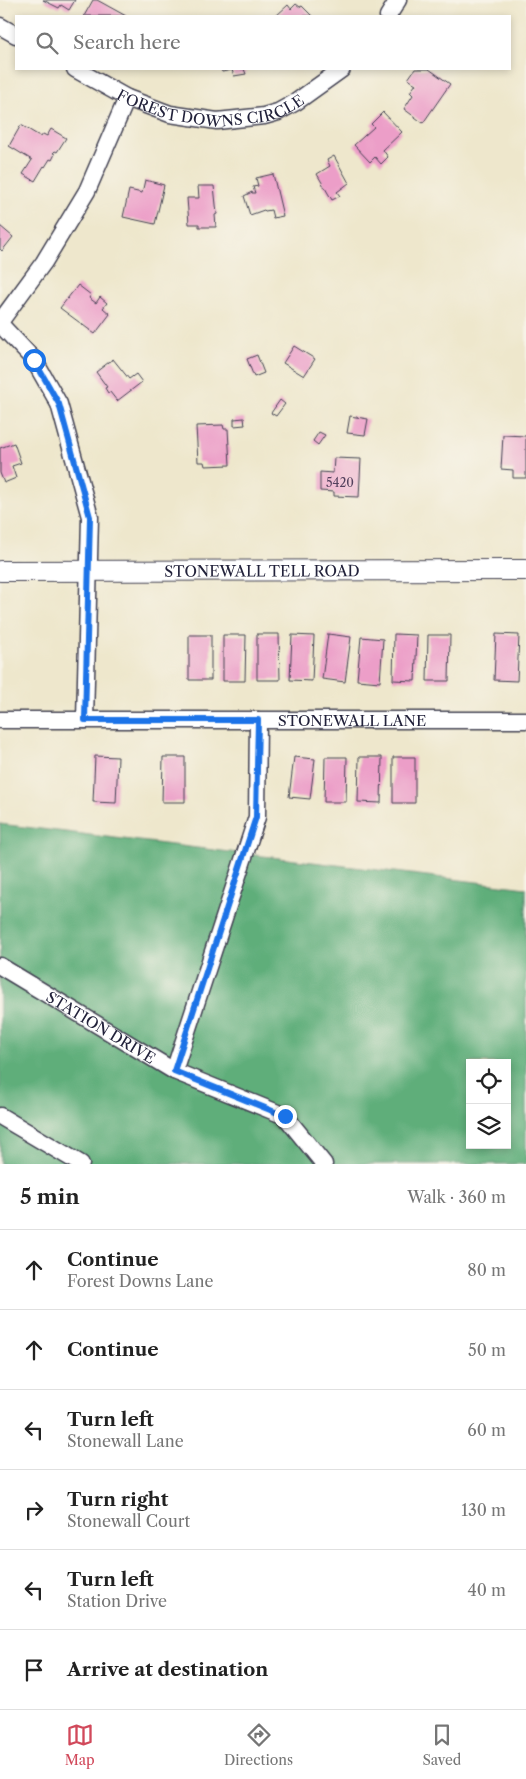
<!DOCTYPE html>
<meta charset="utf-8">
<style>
:root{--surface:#fff;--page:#f2f2f2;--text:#222;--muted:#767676;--line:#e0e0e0;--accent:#d1495b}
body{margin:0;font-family:"Libre Caslon Text",serif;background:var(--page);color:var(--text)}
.controls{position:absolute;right:15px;bottom:15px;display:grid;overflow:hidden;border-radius:0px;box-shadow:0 2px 8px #0003}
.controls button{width:45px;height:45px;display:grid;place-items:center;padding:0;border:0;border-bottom:1px solid var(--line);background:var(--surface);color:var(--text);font:25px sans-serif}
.stop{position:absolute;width:15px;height:15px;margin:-11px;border:4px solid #1a73e8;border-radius:50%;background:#fff}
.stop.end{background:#1a73e8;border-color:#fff;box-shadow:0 1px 5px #0008}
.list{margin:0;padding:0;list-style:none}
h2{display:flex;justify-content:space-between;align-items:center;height:65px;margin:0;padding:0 20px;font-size:21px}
h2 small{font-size:16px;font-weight:400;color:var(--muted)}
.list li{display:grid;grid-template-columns:32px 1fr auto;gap:15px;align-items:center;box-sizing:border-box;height:80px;padding:0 20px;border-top:1px solid var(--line)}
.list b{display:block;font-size:19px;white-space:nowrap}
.list p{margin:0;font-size:16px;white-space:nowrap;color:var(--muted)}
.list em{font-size:16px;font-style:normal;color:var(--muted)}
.icon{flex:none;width:28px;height:28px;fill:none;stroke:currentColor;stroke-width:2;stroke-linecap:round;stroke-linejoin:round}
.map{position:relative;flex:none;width:526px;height:1164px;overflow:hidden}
.search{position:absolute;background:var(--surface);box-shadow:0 2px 8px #0003;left:15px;right:15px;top:15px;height:55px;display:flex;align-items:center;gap:12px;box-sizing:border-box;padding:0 18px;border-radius:0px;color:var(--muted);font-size:19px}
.sheet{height:545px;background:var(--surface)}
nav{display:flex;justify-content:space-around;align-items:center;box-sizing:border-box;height:70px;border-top:1px solid var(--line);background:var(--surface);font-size:14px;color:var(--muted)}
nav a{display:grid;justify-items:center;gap:2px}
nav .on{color:var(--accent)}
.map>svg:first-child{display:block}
</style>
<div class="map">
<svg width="526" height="1164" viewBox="0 0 526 1164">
<rect width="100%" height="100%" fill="#f7f3e8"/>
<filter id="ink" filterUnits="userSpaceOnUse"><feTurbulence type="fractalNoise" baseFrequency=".02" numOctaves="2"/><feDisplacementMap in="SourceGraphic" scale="10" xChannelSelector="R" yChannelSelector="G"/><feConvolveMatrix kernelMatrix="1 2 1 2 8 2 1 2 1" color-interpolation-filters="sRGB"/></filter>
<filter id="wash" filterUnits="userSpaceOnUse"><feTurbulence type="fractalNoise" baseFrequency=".0096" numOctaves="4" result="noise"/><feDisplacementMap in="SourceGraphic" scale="20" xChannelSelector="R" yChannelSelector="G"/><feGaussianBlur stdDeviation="1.12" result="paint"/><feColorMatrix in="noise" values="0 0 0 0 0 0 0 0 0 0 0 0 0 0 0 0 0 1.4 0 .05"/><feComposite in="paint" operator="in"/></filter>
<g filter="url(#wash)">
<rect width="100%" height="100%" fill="#eee7cc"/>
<path fill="#5eae7a" stroke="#40685a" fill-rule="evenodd" d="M 0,824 L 526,888 L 526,1164 L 0,1164 ZM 470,1063 L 507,1063 L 507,1145 L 470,1145 Z"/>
<g id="blocks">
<path fill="#ec9ec8" d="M 43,0 L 75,0 L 69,10 L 61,5 L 59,8 Z
M 93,0 L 97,0 L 126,16 L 84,16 Z
M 296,4 L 300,7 L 302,6 L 312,16 L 276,16 L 288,5 L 291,9 Z
M 221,69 L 244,69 L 246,74 L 234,76 L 232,70 L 222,72 Z
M 415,69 L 429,69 L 450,84 L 423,123 L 404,109 L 413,95 L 410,92 L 416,84 L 408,79 Z
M 383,112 L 402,132 L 383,150 L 388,157 L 381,164 L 375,157 L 370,162 L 354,145 L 374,127 L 371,124 Z
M 21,125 L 41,137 L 43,134 L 47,136 L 51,129 L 66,138 L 57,152 L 55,151 L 53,153 L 55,154 L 52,160 L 50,159 L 45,167 L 44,166 L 35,181 L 23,174 L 32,160 L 9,146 Z
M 334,156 L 349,183 L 337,192 L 340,196 L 332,200 L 317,174 L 330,166 L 327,160 Z
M 273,174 L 283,216 L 273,218 L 271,210 L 265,211 L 264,210 L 250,215 L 244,196 L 252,192 L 252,193 L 255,193 L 253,187 L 258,186 L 256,178 Z
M 145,180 L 164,185 L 155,224 L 123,217 L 129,190 L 142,193 Z
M 198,186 L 214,186 L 217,214 L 215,215 L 216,227 L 199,227 L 199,224 L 189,224 L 187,198 L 199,198 Z
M 0,226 L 13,237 L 2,251 L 0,249 Z
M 78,285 L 91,295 L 89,298 L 96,303 L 100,297 L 107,303 L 103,308 L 110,314 L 95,334 L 60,308 Z
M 294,346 L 315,359 L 304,376 L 283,363 Z
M 257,355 L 264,373 L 254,377 L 247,359 Z
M 113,359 L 129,379 L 136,374 L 142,382 L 117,401 L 110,392 L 108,393 L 105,388 L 107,387 L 96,372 Z
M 280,400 L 285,404 L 276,416 L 271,413 Z
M 350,416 L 368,419 L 365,435 L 347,433 Z
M 244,418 L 245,425 L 234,426 L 234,419 Z
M 223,425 L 224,429 L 228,429 L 230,465 L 205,466 L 204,462 L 198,462 L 196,426 Z
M 319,432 L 325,435 L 318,445 L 313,441 Z
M 503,435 L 526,436 L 526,478 L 513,478 L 513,470 L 501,469 Z
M 14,443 L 21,463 L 12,466 L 16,478 L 4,483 L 0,473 L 0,448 Z
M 334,458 L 361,459 L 359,497 L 334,496 L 334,492 L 320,491 L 320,472 L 333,473 Z
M 257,634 L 279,634 L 280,680 L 257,680 Z
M 328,634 L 351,637 L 345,682 L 322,679 Z
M 394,634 L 417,635 L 415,681 L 393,680 Z
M 496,634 L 519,635 L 517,681 L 494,680 Z
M 189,635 L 211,635 L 211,680 L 189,680 Z
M 223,635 L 246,635 L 245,681 L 223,681 Z
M 292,635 L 314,636 L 312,681 L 290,680 Z
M 428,635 L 450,635 L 449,681 L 427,681 Z
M 361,637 L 383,639 L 380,682 L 357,680 Z
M 95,756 L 118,757 L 116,803 L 93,802 Z
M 163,757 L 185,757 L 185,802 L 162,802 Z
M 294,757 L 315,759 L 310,799 L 289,797 Z
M 325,757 L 347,757 L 346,802 L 324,802 Z
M 359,757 L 382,757 L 381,803 L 358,802 Z
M 393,757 L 415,757 L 415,803 L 393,803 Z"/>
</g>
</g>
<g filter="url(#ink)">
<use href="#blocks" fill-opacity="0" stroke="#414051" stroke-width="1"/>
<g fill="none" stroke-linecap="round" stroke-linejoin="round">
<defs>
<g id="minor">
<path d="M 388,16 L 398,0"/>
<path d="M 0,26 L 16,35"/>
<path id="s1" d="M 75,69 L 127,98 L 170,114 L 217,121 L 264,116 L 278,112 L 296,102 L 342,69"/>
<path d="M 0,322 L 44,262 L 87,191 L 127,98"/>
<path d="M 0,324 L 34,360 L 59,404 L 90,517 L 85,720"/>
<path id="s2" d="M 0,720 L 526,720"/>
<path id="s3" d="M 0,966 L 174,1071 L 285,1116 L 324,1164"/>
<path d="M 174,1071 L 257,817 L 258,720"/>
<path d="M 0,1116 L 81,1164"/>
</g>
<g id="tertiary">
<path id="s4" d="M 0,571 L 526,570"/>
</g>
</defs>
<use href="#minor" stroke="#414051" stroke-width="19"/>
<use href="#tertiary" stroke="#414051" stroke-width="22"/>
<use href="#minor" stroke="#fff" stroke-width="16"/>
<use href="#tertiary" stroke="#fff" stroke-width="20"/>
</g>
</g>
<g fill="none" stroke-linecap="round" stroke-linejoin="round" filter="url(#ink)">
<path stroke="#1a73e8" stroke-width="6" d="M 34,360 L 59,404 L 90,517 L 85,720 L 258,720 L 256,817 L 174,1071 L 285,1116"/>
</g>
<g text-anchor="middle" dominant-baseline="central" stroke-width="4.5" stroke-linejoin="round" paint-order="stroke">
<g font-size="12" fill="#54415e">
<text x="340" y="482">5420</text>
</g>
<g font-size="15" fill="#22223b" stroke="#f7f3e8">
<text stroke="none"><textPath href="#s1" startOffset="146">FOREST DOWNS CIRCLE</textPath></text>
<text stroke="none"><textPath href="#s4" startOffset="262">STONEWALL TELL ROAD</textPath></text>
<text stroke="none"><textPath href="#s2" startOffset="352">STONEWALL LANE</textPath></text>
<text stroke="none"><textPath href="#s3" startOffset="118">STATION DRIVE</textPath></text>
</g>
</g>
</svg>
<div class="controls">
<button><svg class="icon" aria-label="locate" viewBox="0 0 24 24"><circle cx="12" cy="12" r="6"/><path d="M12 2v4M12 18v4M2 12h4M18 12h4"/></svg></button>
<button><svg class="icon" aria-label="layers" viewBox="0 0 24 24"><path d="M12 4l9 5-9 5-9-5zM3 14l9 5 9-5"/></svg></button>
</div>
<div class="stop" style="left:34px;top:360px"></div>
<div class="stop end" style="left:285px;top:1116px"></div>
<div class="search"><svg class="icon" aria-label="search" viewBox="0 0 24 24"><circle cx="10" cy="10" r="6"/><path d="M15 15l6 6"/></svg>Search here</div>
</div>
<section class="sheet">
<h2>5 min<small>Walk · 360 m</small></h2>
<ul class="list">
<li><svg class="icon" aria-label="ahead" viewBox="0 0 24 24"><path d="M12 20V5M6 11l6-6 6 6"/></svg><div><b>Continue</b><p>Forest Downs Lane</p></div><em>80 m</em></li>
<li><svg class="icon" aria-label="ahead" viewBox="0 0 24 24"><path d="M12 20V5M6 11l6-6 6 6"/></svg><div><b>Continue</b></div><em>50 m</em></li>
<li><svg class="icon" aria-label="left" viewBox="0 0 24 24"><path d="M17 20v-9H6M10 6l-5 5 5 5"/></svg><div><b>Turn left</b><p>Stonewall Lane</p></div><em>60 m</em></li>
<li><svg class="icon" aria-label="right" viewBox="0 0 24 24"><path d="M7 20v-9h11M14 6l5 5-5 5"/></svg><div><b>Turn right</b><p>Stonewall Court</p></div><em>130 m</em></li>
<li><svg class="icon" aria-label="left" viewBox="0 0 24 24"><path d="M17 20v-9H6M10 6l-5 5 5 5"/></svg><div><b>Turn left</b><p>Station Drive</p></div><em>40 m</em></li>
<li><svg class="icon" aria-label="arrive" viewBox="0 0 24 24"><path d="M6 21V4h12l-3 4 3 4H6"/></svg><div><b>Arrive at destination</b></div></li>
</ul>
</section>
<nav>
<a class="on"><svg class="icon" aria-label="map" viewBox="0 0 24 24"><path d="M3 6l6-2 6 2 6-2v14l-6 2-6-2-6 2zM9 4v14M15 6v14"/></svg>Map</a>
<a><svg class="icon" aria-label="directions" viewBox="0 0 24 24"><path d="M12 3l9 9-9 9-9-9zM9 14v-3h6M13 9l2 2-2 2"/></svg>Directions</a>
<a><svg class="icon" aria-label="saved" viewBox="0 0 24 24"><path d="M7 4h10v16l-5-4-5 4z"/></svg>Saved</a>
</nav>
